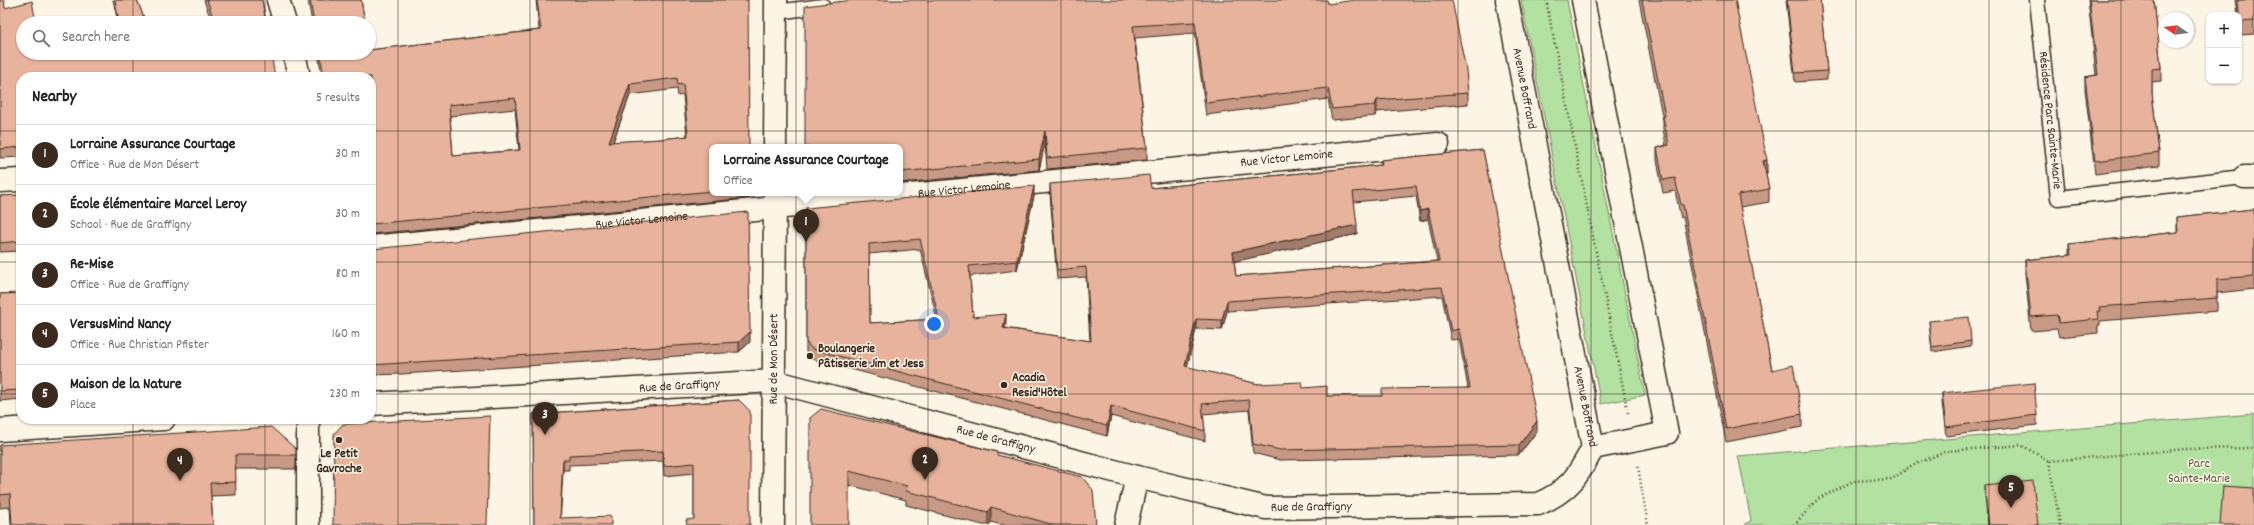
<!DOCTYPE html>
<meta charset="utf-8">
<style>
:root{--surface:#fff;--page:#f6f6f6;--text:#202124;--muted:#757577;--line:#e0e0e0;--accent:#3b2a1e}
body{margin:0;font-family:Dekko,sans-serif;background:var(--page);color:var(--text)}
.controls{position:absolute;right:12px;top:12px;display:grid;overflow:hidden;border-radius:8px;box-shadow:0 1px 3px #0004}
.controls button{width:36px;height:36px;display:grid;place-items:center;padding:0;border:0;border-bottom:1px solid var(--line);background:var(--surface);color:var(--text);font:20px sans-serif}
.compass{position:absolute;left:2158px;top:12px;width:36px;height:36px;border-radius:50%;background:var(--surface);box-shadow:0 1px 3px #0004;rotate:283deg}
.you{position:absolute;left:934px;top:324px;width:14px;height:14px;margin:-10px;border:3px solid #fff;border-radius:50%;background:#1a73e8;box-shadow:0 0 0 6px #1a73e833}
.badge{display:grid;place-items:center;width:26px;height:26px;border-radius:50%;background:var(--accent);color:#fff;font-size:13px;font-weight:700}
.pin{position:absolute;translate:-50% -33px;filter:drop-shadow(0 1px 2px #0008)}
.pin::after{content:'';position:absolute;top:21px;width:14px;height:12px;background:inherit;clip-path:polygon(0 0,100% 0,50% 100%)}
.popup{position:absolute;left:709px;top:144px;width:194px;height:52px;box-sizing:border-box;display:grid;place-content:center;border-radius:8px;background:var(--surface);filter:drop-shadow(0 1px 3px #0005);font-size:13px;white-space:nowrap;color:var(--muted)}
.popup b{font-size:15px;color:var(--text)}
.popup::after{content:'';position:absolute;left:50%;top:100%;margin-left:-8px;border:8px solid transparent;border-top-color:var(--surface)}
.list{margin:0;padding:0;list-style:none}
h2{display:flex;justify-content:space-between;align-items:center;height:52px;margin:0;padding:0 16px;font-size:17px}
h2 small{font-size:13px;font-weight:400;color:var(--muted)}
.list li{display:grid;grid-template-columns:26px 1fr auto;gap:12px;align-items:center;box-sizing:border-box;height:60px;padding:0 16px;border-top:1px solid var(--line)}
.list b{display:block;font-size:15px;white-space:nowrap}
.list p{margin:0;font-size:13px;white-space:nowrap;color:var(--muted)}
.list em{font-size:13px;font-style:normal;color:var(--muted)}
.icon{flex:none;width:22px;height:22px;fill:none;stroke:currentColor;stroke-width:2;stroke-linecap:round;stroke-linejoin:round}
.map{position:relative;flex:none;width:2254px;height:525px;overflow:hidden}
.search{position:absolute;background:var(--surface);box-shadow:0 1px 3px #0004;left:16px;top:16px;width:360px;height:44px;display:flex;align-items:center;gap:10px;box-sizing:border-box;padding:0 14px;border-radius:22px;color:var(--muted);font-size:15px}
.panel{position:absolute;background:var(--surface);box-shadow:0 1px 3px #0004;left:16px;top:72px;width:360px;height:352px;border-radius:16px}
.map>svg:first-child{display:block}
</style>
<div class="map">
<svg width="2254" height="525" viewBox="0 0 2254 525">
<rect width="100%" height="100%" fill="#fcf5e5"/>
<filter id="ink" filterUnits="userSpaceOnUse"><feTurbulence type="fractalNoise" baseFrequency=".025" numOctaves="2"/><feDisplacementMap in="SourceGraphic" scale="8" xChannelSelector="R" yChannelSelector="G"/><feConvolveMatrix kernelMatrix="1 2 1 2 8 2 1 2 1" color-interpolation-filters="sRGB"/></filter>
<g filter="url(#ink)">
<path fill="#b2e1a1" stroke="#768660" d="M 1521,0 L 1567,0 L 1645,395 L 1601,404 Z
M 2254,414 L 2254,525 L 1746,525 L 1746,523 L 1751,521 L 1739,460 L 1737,456 Z"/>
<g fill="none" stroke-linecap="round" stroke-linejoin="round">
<defs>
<g id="lane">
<path id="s1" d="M 2037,0 L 2058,198 L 2244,177"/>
<path d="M 776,12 L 823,6"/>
</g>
<g id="street">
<path id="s2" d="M 1507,0 L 1593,448"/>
<path d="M 1583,0 L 1667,433 L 1593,448"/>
<path d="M 2244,177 L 2254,177"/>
<path d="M 0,181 L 21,180"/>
<path id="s3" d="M 371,247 L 1438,144"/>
<path id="s4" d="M 371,404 L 773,381 L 1137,477 L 1266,508 L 1538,504 C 1569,491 1578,476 1593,448"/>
<path d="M 0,430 L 164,419"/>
<path d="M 1126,525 L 1137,477"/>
</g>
<g id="secondary">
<path d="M 278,0 L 285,23"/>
<path d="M 294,53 L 299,77"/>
<path d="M 775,147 L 776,0"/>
<path d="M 308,525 L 308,419"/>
<path id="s5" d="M 773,525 L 775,193"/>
</g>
</defs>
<use href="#lane" stroke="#3b2a1e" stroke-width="17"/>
<use href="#street" stroke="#3b2a1e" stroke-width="25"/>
<use href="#secondary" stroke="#3b2a1e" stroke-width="25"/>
<path stroke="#3b2a1e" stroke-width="2.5" stroke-dasharray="1 3" stroke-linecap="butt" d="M 1546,0 L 1628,413
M 2049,461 L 2060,525
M 1638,467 L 1648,525
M 1794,525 L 1818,499 L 1853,481 L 1892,479 L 1911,466 L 1947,451 L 2021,445 L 2049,461 L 2186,449 L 2254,448"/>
<use href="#lane" stroke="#fcf5e5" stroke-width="14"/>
<use href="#street" stroke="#fcf5e5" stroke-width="22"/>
<use href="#secondary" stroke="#fcf5e5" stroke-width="22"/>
</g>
<path fill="#c89a86" stroke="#3b2a1e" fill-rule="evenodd" d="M 0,0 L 5,8 L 21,77 L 21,157 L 0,158 Z
M 113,0 L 137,0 L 146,23 L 118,23 Z
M 204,0 L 262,0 L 266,23 L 212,23 Z
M 308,0 L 361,0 L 365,23 L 312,23 Z
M 536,0 L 748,0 L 712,147 L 712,193 L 749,193 L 749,198 L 371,234 L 371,77 L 322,77 L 318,53 L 369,53 L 369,50 L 539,30 ZM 677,89 L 678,96 L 683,95 L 687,136 L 662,139 L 613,142 L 630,95 ZM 515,109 L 519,150 L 453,156 L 450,116 Z
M 853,0 L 1328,4 L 1468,93 L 1468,104 L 1377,112 L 1375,116 L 1332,120 L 1328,99 L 1206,115 L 1195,33 L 1135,38 L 1147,148 L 1147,160 L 1047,169 L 1045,143 L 1039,170 L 900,183 L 900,147 Z
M 1639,0 L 1735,0 L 1767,173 L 1766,173 L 1769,189 L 1769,202 L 1740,207 L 1772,370 L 1802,414 L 1802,427 L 1726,442 L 1683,217 L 1681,218 L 1675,191 L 1663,193 L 1657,160 L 1657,148 L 1666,145 L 1663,129 L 1663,120 Z
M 1786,0 L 1820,0 L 1827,71 L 1827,80 L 1795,82 Z
M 2088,0 L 2154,0 L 2161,68 L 2161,81 L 2152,82 L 2152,93 L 2159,153 L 2159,166 L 2095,174 L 2085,89 L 2085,77 L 2096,75 Z
M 2236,0 L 2254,0 L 2254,34 L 2240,35 L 2239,24 L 2239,15 L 2238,15 Z
M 1483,150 L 1537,431 L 1519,455 L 1280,460 L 1253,453 L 1249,410 L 1203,414 L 1205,431 L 1205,441 L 1111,416 L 1107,436 L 812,359 L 806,352 L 806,208 L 1034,196 L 1017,270 L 970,276 L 973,317 L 1006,324 L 1005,328 L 1090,341 L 1086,277 L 1057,279 L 1050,194 L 1050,184 L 1151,188 L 1381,165 L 1381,160 ZM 1416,196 L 1420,221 L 1428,219 L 1437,261 L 1236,276 L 1234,261 L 1357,234 L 1354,202 ZM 920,249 L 937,319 L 870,323 L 869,254 ZM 1442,296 L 1451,340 L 1459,339 L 1468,388 L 1382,396 L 1327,396 L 1303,388 L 1258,384 L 1187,367 L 1196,329 L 1222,330 L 1227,311 Z
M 21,195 L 21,251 L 0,252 L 0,196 Z
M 2254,209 L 2254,289 L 2217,293 L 2217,311 L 2100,321 L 2100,325 L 2098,325 L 2098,333 L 2059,337 L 2057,329 L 2031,331 L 2025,274 L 2025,260 L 2069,255 L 2069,244 L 2177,232 L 2177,217 Z
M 371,248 L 750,342 L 739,352 L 402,374 L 371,375 Z
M 21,293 L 21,399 L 0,401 L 0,294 Z
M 1929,321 L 1971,341 L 1971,346 L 1932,352 Z
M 1942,393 L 2037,415 L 2037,425 L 1946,436 L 1942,403 Z
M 739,400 L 694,519 L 694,473 L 664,476 L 663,461 L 569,465 L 569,470 L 563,470 L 534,525 L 533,414 Z
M 810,418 L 997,455 L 1096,525 L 1002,525 L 991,522 L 989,525 L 983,525 L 906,505 L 906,500 L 849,485 Z
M 0,445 L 296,449 L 296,469 L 235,469 L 236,495 L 211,496 L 213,525 L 11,525 L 10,507 L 0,508 Z
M 1984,486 L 2038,525 L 1988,525 Z"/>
<path fill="#a27d6d" stroke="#3b2a1e" d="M 630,84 L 630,95 L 609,153 L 609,142 Z
M 1377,100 L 1377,112 L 1375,116 L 1375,105 Z
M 1045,131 L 1045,143 L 1039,170 L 1039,159 Z
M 1767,160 L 1767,173 L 1763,173 L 1763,161 Z
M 1034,186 L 1034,196 L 1017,270 L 1017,261 Z
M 1428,209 L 1428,219 L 1420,221 L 1420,211 Z
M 1357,225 L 1357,234 L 1233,262 L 1233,252 Z
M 1227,301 L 1227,311 L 1222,330 L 1222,320 Z
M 1006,314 L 1006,324 L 1003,338 L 1003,328 Z
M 1196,319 L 1196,329 L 1185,376 L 1185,366 Z
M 750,332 L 750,342 L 739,352 L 739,342 Z
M 1111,406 L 1111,416 L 1107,436 L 1107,426 Z
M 1537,421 L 1537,431 L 1519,455 L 1519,445 Z
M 563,460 L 563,470 L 560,525 L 560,518 Z
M 991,507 L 991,522 L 989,525 L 988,525 L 988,512 Z"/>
<path fill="#e8b39c" stroke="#3b2a1e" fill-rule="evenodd" d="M 0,0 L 4,0 L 5,8 L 32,1 L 36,23 L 23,23 L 23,53 L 271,53 L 275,77 L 21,77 L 21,147 L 0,149 Z
M 115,0 L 137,0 L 146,23 L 119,23 Z
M 207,0 L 262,0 L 266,23 L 215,23 Z
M 310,0 L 361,0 L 365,23 L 314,23 Z
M 537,0 L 748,0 L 749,147 L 712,147 L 712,191 L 371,224 L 371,77 L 324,77 L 320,53 L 369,53 L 369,49 L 369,50 L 541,30 ZM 677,78 L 678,85 L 683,84 L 688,136 L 662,139 L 609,142 L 630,84 ZM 515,98 L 520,150 L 453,156 L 449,105 Z
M 853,0 L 1327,0 L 1328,4 L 1355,0 L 1452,0 L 1466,70 L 1468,93 L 1377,100 L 1375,105 L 1332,109 L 1328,88 L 1206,103 L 1195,22 L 1133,26 L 1147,148 L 1047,158 L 1045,131 L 1039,159 L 900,172 L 900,147 L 805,147 L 805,6 Z
M 1642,0 L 1735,0 L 1767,160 L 1763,161 L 1769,189 L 1738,195 L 1772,370 L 1793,365 L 1802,414 L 1726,429 L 1683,205 L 1681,205 L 1675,178 L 1663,180 L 1657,148 L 1669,145 L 1663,117 L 1665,116 Z
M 1787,0 L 1820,0 L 1827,71 L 1795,73 Z
M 2089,0 L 2154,0 L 2161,68 L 2152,69 L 2152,93 L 2159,153 L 2095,161 L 2085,77 L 2098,75 Z
M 2238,0 L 2254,0 L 2254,21 L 2240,22 Z
M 1483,150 L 1537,421 L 1519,445 L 1280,450 L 1253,444 L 1249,400 L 1202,404 L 1205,431 L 1111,406 L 1107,426 L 812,349 L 806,342 L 806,208 L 1034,186 L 1017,261 L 969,266 L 973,317 L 1006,314 L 1003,328 L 1091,341 L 1086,267 L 1057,270 L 1050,184 L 1149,175 L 1151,188 L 1382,165 L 1381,160 ZM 1416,186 L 1420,211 L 1428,209 L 1439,261 L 1236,276 L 1233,252 L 1357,225 L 1353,192 ZM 920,239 L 939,319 L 870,323 L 869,244 ZM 1442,287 L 1451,331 L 1459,329 L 1470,388 L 1382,389 L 1382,396 L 1327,396 L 1327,386 L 1303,388 L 1302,382 L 1258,384 L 1185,366 L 1196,319 L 1222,320 L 1227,301 Z
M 21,195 L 21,241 L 0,243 L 0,196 Z
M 2254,209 L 2254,276 L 2217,279 L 2217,298 L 2099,307 L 2100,311 L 2097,311 L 2098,319 L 2059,323 L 2057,315 L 2031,317 L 2025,260 L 2071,255 L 2069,244 L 2178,232 L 2177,217 Z
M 748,212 L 750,332 L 739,342 L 402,363 L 371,365 L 371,248 L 372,249 Z
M 21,293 L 21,390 L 0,391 L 0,294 Z
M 1969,317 L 1971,341 L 1932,347 L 1929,321 Z
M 2034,383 L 2037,415 L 1946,427 L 1942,393 Z
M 739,400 L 750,411 L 750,525 L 687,525 L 686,520 L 694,519 L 694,463 L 664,466 L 663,451 L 569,455 L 569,460 L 563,460 L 560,518 L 611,516 L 611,525 L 534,525 L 533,414 Z
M 821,409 L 997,452 L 997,455 L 1082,477 L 1093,490 L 1096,525 L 1054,525 L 991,507 L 988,512 L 906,491 L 907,486 L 849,471 L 849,525 L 810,525 L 810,418 Z
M 490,416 L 487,525 L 333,525 L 334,434 L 343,424 Z
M 271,427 L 296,449 L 296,455 L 235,455 L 236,482 L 210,483 L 213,525 L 12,525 L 10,494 L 0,495 L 0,445 Z
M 2033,481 L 2038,525 L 1989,525 L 1984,486 Z
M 2223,486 L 2254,488 L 2254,525 L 2220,525 Z"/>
</g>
<path fill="none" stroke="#3b2a1e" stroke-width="1" stroke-opacity="0.55" d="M 133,0 L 133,23M 265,0 L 265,23M 398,0 L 398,525M 530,0 L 530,525M 663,0 L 663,525M 796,0 L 796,525M 928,0 L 928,525M 1061,0 L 1061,525M 1193,0 L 1193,525M 1326,0 L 1326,525M 1458,0 L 1458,525M 1591,0 L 1591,525M 1724,0 L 1724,525M 1856,0 L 1856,525M 1989,0 L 1989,525M 2121,0 L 2121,525M 133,53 L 133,77M 265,53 L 265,77M 0,131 L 21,131M 371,131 L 2254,131M 0,262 L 21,262M 371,262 L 2254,262M 0,394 L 21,394M 371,394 L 2254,394M 133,419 L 133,525M 265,419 L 265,525"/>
<g fill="#3b2a1e" stroke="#fcf5e5" stroke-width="1.5">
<circle cx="810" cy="356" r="4"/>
<circle cx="1004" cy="385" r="4"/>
<circle cx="339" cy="440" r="4"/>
</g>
<g text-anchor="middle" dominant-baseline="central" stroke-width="3" stroke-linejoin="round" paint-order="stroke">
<g font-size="13" fill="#3b2a1e" stroke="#fcf5e5">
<text stroke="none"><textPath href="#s2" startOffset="90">Avenue Boffrand</textPath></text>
<text stroke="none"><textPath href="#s1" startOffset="121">Résidence Parc Sainte-Marie</textPath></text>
<text stroke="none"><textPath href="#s3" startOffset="920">Rue Victor Lemoine</textPath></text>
<text stroke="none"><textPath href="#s3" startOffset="596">Rue Victor Lemoine</textPath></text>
<text stroke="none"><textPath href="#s3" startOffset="272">Rue Victor Lemoine</textPath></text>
<text stroke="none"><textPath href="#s5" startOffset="166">Rue de Mon Désert</textPath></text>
<text stroke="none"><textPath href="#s4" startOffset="309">Rue de Graffigny</textPath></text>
<text stroke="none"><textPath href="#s2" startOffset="414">Avenue Boffrand</textPath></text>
<text stroke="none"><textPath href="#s4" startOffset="633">Rue de Graffigny</textPath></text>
<text stroke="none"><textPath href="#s4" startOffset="957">Rue de Graffigny</textPath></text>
</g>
<g font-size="13" font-weight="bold" fill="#3b2a1e" stroke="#fcf5e5" text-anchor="start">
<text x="818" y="349">Boulangerie<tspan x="818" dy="15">Pâtisserie Jim et Jess</tspan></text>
<text x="1012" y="378">Acadia<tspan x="1012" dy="15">Resid'Hôtel</tspan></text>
<text x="339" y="454" text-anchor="middle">Le Petit<tspan x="339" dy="15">Gavroche</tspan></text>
</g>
<g font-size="13" fill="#59583f" stroke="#fcf5e5">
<text x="2199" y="464">Parc<tspan x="2199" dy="15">Sainte-Marie</tspan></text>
</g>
</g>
</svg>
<div class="controls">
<button>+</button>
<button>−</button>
</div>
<svg class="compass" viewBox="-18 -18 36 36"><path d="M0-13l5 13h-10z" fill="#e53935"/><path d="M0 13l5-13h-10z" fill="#757577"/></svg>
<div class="you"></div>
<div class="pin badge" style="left:806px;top:242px">1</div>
<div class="popup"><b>Lorraine Assurance Courtage</b>Office</div>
<div class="pin badge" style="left:925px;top:480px">2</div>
<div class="pin badge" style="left:545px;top:435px">3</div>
<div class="pin badge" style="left:180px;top:481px">4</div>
<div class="pin badge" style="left:2011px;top:508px">5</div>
<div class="search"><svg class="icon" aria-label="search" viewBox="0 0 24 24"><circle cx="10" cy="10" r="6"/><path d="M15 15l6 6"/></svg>Search here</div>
<section class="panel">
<h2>Nearby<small>5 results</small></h2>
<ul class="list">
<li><span class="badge">1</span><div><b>Lorraine Assurance Courtage</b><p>Office · Rue de Mon Désert</p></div><em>30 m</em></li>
<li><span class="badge">2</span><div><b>École élémentaire Marcel Leroy</b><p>School · Rue de Graffigny</p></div><em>30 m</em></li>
<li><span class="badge">3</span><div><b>Re-Mise</b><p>Office · Rue de Graffigny</p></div><em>80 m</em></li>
<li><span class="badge">4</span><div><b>VersusMind Nancy</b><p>Office · Rue Christian Pfister</p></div><em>160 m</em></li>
<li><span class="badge">5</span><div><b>Maison de la Nature</b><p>Place</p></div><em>230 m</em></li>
</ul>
</section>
</div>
